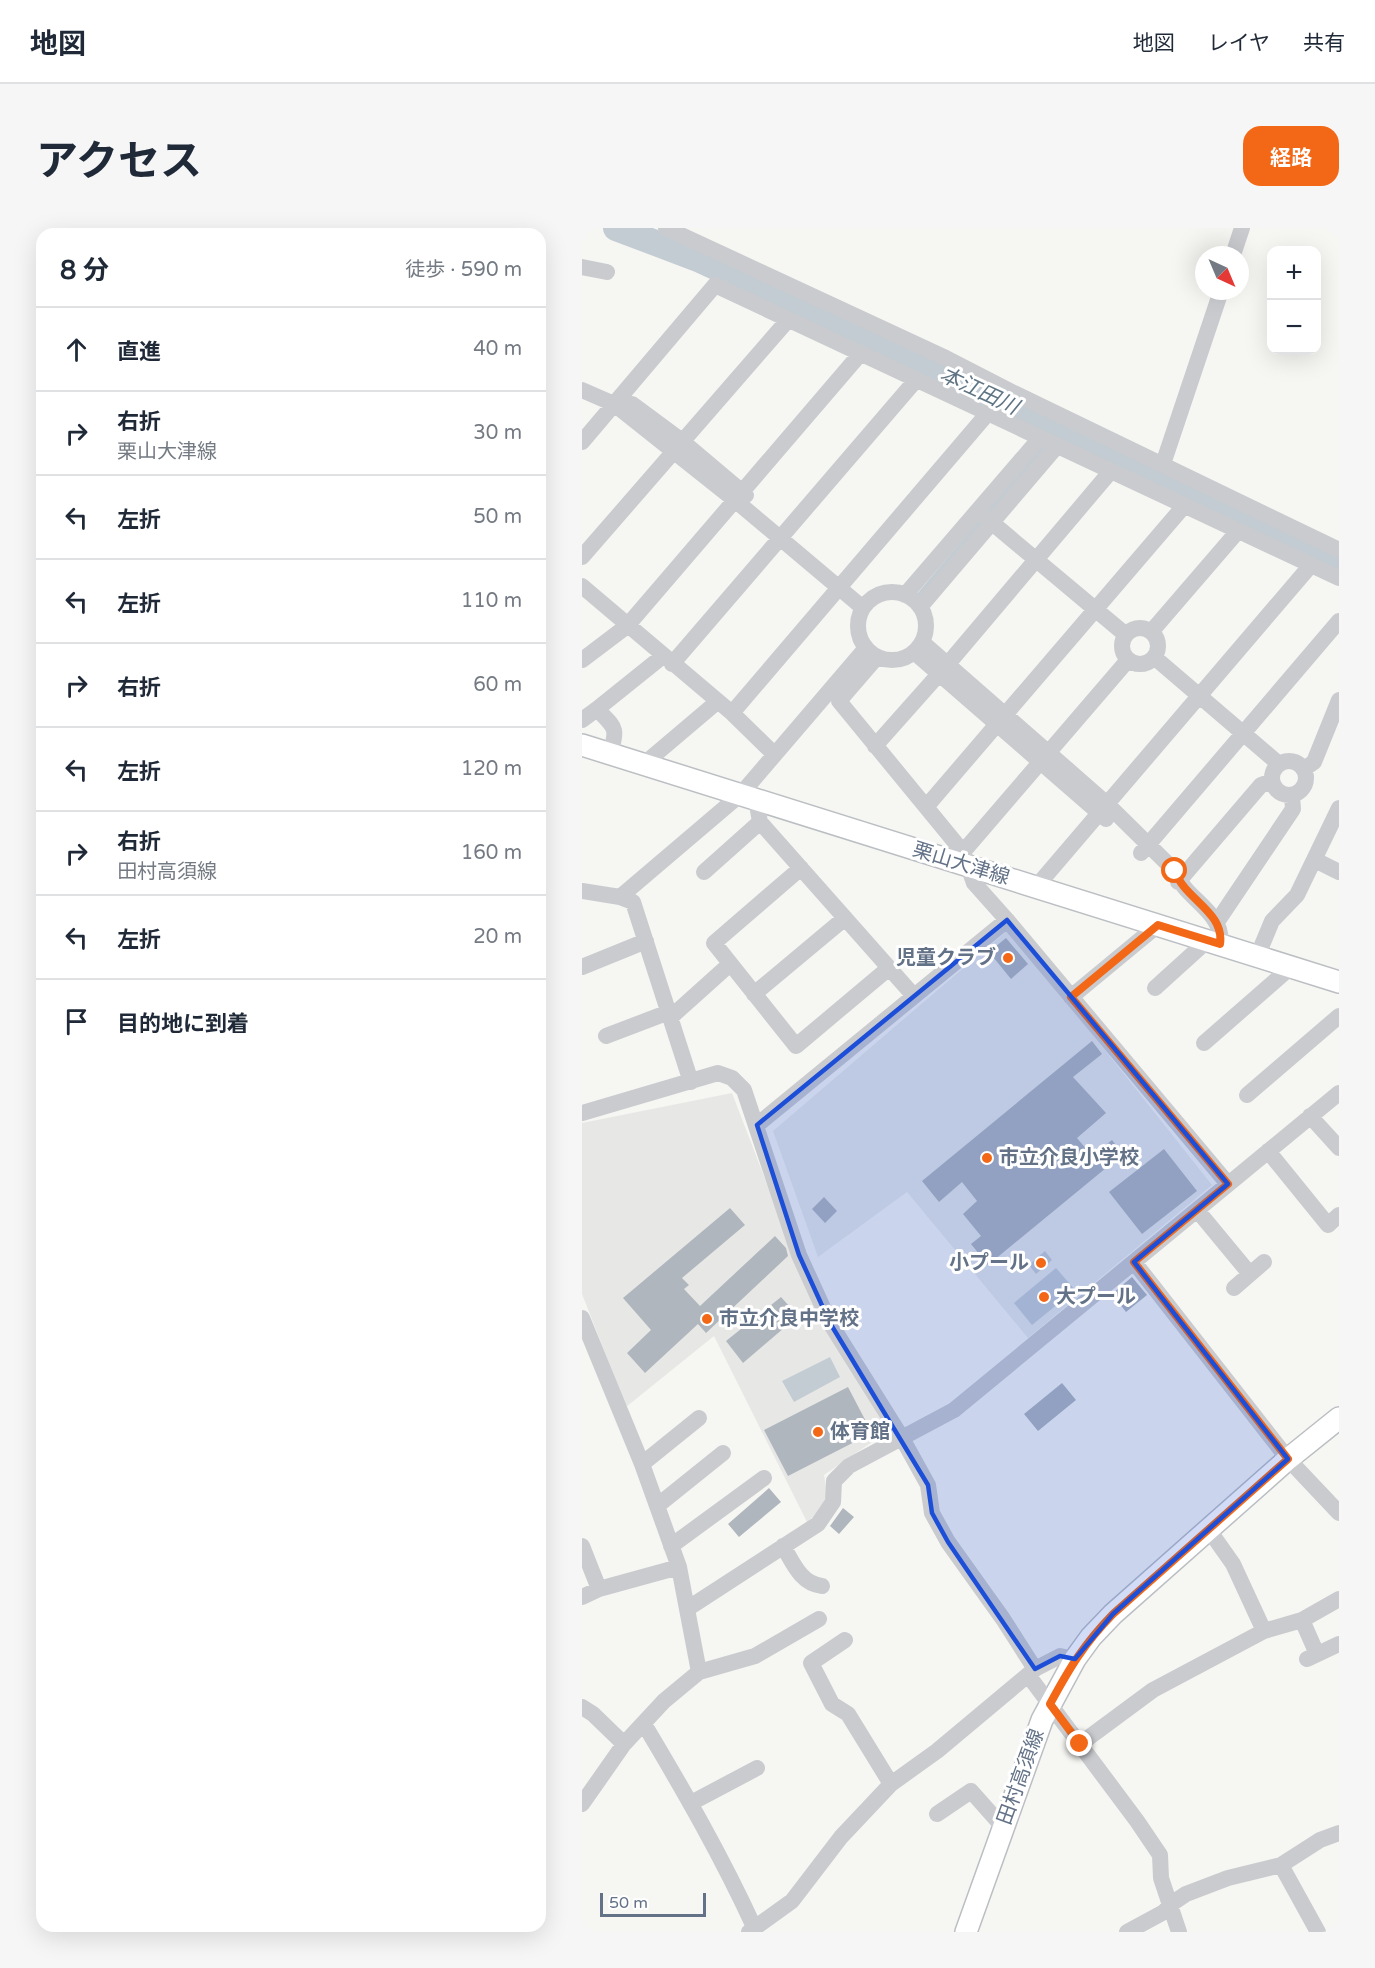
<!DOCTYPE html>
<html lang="ja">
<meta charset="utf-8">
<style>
:root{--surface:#fff;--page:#f6f6f7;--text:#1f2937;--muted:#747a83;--line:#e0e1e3;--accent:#f36816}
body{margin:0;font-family:"Varela Round","Noto Sans JP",sans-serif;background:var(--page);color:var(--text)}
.controls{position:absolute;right:18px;top:18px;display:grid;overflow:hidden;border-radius:12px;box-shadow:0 6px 24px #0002}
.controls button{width:54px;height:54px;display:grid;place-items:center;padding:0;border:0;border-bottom:2px solid var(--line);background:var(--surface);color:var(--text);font:30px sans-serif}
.compass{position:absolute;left:613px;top:18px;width:54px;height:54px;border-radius:50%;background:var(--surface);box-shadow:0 6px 24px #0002;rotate:136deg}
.scale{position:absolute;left:18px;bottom:15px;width:106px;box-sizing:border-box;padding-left:6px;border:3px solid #637287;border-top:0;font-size:16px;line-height:21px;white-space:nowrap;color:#637287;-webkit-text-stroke:4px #fff;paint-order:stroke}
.stop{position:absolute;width:18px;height:18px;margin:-14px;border:4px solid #f36816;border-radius:50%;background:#fff}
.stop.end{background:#f36816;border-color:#fff;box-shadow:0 2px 6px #0008}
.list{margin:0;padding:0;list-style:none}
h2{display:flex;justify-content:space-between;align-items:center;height:78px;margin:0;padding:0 24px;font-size:26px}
h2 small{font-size:20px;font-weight:400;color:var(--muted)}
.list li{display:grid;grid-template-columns:39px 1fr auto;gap:18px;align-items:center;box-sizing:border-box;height:84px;padding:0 24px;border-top:2px solid var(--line)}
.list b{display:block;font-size:22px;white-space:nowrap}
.list p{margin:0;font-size:20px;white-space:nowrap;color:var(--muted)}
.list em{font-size:20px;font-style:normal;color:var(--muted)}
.icon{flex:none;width:33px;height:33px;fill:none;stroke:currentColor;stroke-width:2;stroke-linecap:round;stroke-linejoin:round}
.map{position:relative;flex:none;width:757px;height:1704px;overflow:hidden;border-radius:18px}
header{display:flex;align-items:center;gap:36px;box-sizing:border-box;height:84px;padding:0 30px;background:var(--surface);border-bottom:2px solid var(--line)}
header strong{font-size:28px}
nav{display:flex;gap:33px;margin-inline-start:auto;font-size:21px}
.intro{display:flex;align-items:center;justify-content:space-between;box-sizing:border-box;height:144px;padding:0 36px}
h1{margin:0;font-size:42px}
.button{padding:15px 27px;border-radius:18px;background:var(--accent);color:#fff;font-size:21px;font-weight:700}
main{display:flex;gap:36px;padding:0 36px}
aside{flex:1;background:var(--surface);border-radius:18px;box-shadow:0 6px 24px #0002}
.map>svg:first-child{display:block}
</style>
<header>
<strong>地図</strong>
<nav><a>地図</a><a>レイヤ</a><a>共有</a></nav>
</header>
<div class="intro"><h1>アクセス</h1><a class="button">経路</a></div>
<main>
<aside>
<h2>8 分<small>徒歩 · 590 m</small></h2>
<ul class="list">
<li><svg class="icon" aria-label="ahead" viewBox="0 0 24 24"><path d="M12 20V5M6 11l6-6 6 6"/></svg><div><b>直進</b></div><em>40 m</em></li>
<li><svg class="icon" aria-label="right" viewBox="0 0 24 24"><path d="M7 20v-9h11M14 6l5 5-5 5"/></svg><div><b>右折</b><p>栗山大津線</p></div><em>30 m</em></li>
<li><svg class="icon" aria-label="left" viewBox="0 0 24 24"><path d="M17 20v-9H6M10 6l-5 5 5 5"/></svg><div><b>左折</b></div><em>50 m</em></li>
<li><svg class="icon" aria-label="left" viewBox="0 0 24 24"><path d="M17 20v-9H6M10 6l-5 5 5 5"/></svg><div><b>左折</b></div><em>110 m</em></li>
<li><svg class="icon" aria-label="right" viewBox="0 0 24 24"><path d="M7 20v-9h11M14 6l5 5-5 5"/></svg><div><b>右折</b></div><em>60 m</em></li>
<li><svg class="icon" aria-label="left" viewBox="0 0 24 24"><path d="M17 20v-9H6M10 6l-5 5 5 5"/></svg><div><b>左折</b></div><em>120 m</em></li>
<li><svg class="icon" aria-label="right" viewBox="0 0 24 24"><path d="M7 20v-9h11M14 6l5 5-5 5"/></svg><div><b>右折</b><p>田村高須線</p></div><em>160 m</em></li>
<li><svg class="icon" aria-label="left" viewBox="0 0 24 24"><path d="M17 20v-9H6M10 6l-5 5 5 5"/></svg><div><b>左折</b></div><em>20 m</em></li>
<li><svg class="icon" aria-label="arrive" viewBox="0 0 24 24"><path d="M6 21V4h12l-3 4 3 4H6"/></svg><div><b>目的地に到着</b></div></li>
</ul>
</aside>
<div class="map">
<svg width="757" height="1704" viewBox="0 0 757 1704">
<rect width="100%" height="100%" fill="#f6f7f3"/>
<path fill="#e7e8e6" d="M 427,701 L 630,957 L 446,1110 L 325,964 L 236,1029 L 191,903 Z
M 150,865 L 231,1076 L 309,1201 L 242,1247 L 247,1277 L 225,1294 L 132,1108 L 44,1179 L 0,1066 L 0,895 Z"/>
<path fill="#c4ccd3" d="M 463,1023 L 470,1032 L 454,1046 L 447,1037 Z
M 474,1040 L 493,1062 L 450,1097 L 432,1075 Z
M 248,1129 L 258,1149 L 212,1174 L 200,1153 Z"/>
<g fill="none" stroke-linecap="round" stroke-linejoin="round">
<path stroke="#c4ccd3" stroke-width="4.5" d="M 468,211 L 476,202
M 337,367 L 463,217"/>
<path stroke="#c4ccd3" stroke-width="26" d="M 34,0 L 116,31 L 213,76 L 460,194 L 598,262 L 725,318 L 757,335"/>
</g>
<path fill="#b0b6bd" d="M 424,710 L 446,736 L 429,751 L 407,724 Z
M 510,813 L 520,826 L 491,849 L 524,885 L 495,910 L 510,928 L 530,912 L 541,926 L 406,1037 L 389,1016 L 399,1008 L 381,986 L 395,973 L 380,954 L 357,974 L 340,953 Z
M 582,921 L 615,963 L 560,1006 L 527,964 Z
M 242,969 L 255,983 L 243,995 L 230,981 Z
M 148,980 L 163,997 L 100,1050 L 107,1057 L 102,1061 L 118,1078 L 193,1008 L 204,1020 L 206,1028 L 124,1105 L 116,1096 L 63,1145 L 45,1125 L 69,1102 L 41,1070 Z
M 550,1049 L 565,1067 L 544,1084 L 530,1066 Z
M 199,1069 L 216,1088 L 161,1135 L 144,1113 Z
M 480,1155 L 494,1172 L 456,1203 L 442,1186 Z
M 266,1159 L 290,1205 L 206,1248 L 182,1202 Z
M 187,1260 L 199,1274 L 157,1309 L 146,1296 Z
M 261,1280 L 272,1289 L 257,1306 L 248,1298 Z"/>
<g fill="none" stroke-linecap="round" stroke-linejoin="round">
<defs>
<path id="major" d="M 0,517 L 757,754
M 384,1704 L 460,1492 L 493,1431 L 509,1409 L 531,1386 L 706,1231 L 757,1190"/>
</defs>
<use href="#major" stroke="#bbbec2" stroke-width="24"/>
<path stroke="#c9cbcf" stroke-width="16" d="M 84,0 L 364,130 L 432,165 L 757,322
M 651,27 L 660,0
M 0,39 L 25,44
M 0,162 L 32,176 L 154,273 L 281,380
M 44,176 L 50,176 L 100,213 L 164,267
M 0,214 L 133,57 L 757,350
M 581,236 L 639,63
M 402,288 L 544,407
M 0,329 L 206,92
M 0,358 L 150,485 L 192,526
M276 398a34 34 0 1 1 68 0a34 34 0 1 1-68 0Z
M 323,367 L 458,210
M 338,379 L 475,218
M540 418a18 18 0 1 1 36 0a18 18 0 1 1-36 0Z
M 569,404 L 656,303
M 340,414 L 525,576 L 593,643 C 602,671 643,684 638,716
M 332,424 L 524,591
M 295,429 L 257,473 L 381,624 L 392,655 L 425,692 L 646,956
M 572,429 L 697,536
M 0,432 L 45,398 L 279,125
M 90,436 L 334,152
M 15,481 L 81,428
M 150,485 L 406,185
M 0,492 L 15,481 C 32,499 37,499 28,525
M 293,518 L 365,437 L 529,243
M690 550a17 17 0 1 1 34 0a17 17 0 1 1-34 0Z
M 63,535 L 135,474
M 722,541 L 732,534 L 757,472
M 174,571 L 178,594 L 332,768
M 344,579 L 602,278
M 381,624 L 546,432
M 559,625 L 757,393
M 733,632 L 757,644
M 219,640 L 132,715 L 214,818 L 307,740
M 122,644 L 178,594
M 596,654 L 679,557 L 690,553
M 454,659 L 729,337
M 0,663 L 38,669 L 51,674 L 109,854
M 38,669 L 159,566 L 284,420
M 635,694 L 711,581 L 710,568
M 675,729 L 690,693 L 715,667 L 757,580
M 0,739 L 64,713
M 573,760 L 626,712
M 172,766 L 263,690
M 489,769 L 576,697
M 89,789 L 148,736
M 24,808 L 87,784
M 622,815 L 709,739
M 665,867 L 757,788
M 0,885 L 136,845 L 150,850 L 162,862 L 217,1027 L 248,1095 L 320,1210 L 346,1257 L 350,1285 L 366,1314 L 421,1391 L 453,1441
M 728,888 L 757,920
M 175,897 L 425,692
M 686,923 L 746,997 L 757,987
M 615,982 L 668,1046
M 552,1034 L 706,1231 L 757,1285
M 652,1060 L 682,1034
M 0,1090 L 60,1236 L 97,1339 L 117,1444
M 60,1236 L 117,1190
M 75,1278 L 141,1225
M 627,1302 L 651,1336 L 682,1403
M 0,1318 L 17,1361
M 89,1318 L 182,1250
M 201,1318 C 211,1335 219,1356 240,1358
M 0,1369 L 17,1361 L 97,1339
M 105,1381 L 236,1296 L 251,1274 L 252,1253 L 267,1238 L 372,1182 L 757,865
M 720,1392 L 735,1426
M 263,1412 L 229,1435 L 250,1476 L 266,1486 L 309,1556
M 725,1431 L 757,1416
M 446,1447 L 555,1593 L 578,1627 L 579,1650 L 597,1704
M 0,1479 L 11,1486 L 42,1516
M 62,1496 C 102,1563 140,1629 172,1699
M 498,1516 L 571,1462 L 682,1403 L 720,1392 L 757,1371
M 109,1575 L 175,1540
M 0,1576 L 42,1516 L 82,1473 L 117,1444 L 173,1428 L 237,1391
M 355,1586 L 389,1563 L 421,1599
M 699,1637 L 736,1704
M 167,1704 L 210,1673 L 259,1609 L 309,1556 L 355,1523 L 453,1441 L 478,1428 L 493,1431
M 545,1704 L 582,1684 L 589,1676 L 604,1666 L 646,1650 L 699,1637 L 738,1612 L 757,1605"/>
<use href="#major" stroke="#fff" stroke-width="21"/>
</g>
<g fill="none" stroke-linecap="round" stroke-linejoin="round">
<path stroke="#f36816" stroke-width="8" d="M 498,1516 L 468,1476 C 488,1439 502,1416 531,1386 L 706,1231 L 552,1034 L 646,956 L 489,769 L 576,697 L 638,716 C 643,684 602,671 593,643"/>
</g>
<path fill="#1d4ed8" fill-opacity="0.2" stroke="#1d4ed8" stroke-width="4.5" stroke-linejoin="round" d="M 425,692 L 646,956 L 552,1034 L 706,1231 L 531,1386 L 493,1431 L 478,1428 L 453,1441 L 366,1314 L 350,1285 L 346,1257 L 248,1095 L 217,1027 L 175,897 Z"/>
<g fill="#f36816" stroke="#fff" stroke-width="2">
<circle cx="426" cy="730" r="6"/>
<circle cx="405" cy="930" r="6"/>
<circle cx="459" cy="1035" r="6"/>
<circle cx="462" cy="1069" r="6"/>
<circle cx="125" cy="1091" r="6"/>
<circle cx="236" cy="1204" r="6"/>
</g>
<g text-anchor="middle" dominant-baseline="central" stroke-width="6" stroke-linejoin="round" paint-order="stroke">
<g font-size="20" fill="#637287" stroke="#fff">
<text transform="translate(379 636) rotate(17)">栗山大津線</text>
<text transform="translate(439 1549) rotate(-70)">田村高須線</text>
</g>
<g font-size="20" font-weight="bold" fill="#637287" stroke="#fff" text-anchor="start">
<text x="414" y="730" text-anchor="end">児童クラブ</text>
<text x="417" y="930">市立介良小学校</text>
<text x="447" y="1035" text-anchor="end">小プール</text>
<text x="474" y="1069">大プール</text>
<text x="137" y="1091">市立介良中学校</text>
<text x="248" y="1204">体育館</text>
</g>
<g font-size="21" font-style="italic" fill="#5f7483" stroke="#fff">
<text transform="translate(397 163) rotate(25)">本江田川</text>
</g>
</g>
</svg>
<div class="controls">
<button>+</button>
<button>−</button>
</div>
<svg class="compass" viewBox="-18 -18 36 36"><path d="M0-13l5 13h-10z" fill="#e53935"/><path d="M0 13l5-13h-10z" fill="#747a83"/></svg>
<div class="scale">50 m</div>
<div class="stop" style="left:593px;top:643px"></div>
<div class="stop end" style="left:498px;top:1516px"></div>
</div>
</main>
